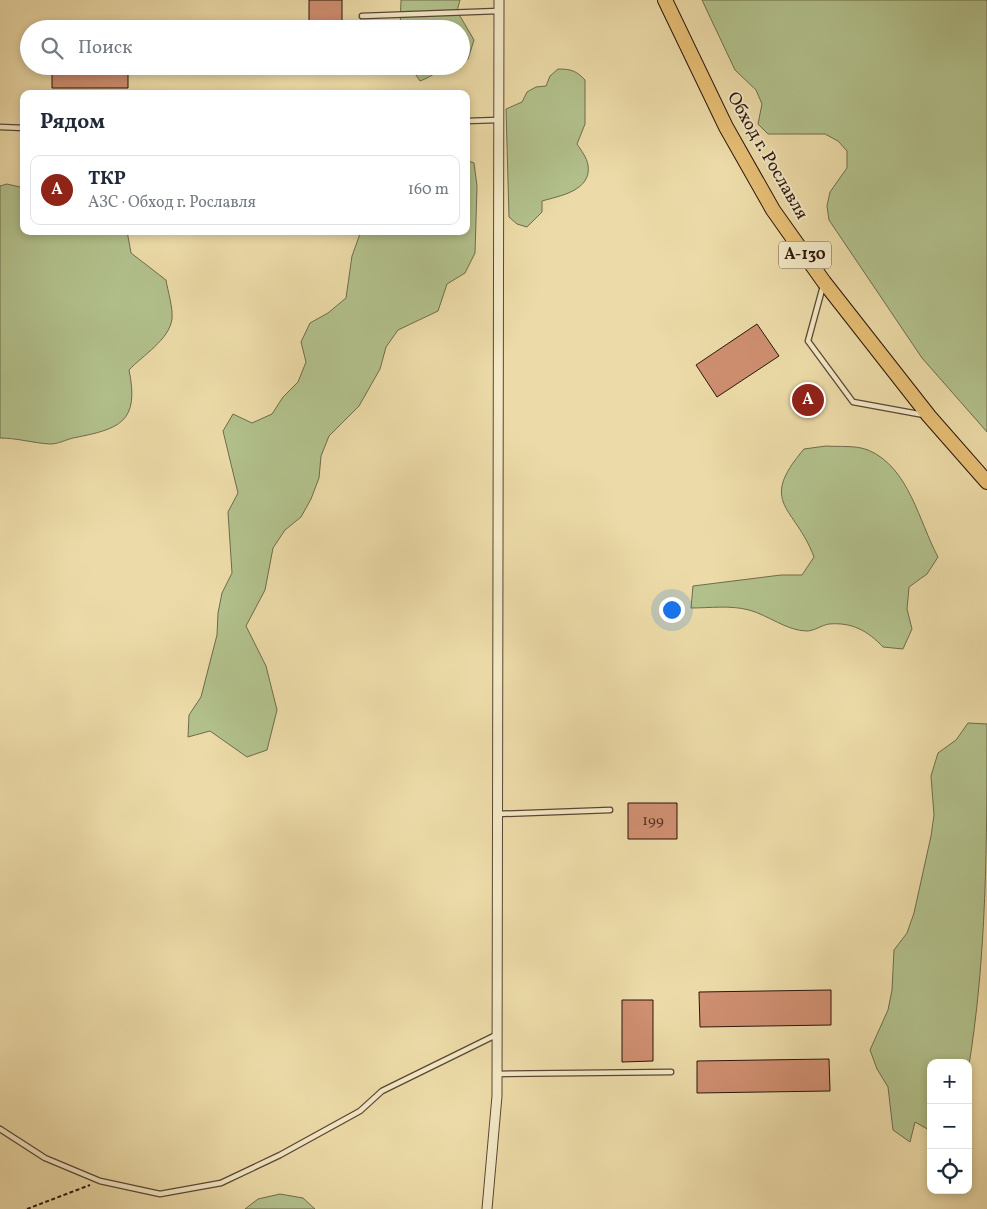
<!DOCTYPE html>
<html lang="ru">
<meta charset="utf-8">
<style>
:root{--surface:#fff;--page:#f2f2f3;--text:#1f2937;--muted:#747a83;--line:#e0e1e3;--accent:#8f2418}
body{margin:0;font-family:Vollkorn,serif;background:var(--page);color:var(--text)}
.controls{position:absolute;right:15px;bottom:15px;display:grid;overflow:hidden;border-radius:10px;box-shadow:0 2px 8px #0003}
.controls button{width:45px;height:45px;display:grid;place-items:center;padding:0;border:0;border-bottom:1px solid var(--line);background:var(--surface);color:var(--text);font:25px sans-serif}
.you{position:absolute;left:671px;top:609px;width:18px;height:18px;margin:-12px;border:4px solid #fff;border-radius:50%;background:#1a73e8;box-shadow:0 0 0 8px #1a73e833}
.badge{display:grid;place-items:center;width:32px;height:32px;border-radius:50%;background:var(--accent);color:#fff;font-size:16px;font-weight:700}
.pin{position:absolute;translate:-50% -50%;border:2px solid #fff;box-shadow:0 1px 5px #0006}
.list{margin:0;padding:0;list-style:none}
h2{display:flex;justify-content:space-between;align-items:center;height:65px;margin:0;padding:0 20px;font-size:21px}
h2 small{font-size:16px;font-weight:400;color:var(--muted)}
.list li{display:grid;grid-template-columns:32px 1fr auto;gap:15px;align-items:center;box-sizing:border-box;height:70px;margin:0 10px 10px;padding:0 10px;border:1px solid var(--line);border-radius:10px}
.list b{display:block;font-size:19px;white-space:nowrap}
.list p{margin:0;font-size:16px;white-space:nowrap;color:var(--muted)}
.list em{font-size:16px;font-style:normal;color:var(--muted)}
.icon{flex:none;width:28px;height:28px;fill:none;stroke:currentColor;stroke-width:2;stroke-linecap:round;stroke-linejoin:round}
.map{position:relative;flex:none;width:987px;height:1209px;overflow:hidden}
.search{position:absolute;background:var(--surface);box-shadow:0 2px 8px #0003;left:20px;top:20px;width:450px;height:55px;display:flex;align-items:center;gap:12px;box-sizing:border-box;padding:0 18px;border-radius:28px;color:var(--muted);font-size:19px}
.panel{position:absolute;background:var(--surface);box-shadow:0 2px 8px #0003;left:20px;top:90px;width:450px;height:145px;border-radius:10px}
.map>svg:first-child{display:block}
</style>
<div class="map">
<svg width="987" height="1209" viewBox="0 0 987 1209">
<rect width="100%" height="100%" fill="#ecdba8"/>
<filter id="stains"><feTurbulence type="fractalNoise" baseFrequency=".004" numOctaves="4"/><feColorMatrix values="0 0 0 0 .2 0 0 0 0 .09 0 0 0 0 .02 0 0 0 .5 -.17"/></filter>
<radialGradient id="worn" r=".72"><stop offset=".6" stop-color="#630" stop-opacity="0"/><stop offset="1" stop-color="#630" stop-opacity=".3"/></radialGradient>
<path fill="#b2c18c" stroke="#6e6b4c" d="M 401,0 L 460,0 L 457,11 L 474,40 L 468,59 L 461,63 L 461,29 L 400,29 Z
M 702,0 L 987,0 L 987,432 L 922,358 L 829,220 L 827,206 L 830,192 L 847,168 L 847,151 L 838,141 L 825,134 L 768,134 L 758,124 L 762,104 L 756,90 L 735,70 Z
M 410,66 L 451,66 C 436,70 434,76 420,81 Z
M 558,69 C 571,69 577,71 585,80 L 585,124 L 577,144 C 581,150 587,158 588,165 C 592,191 559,196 542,201 L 542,212 L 527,227 L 517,224 L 509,217 L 506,109 L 522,102 L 527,92 L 536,87 L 546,86 L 550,76 Z
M 466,160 L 474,163 L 477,186 L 475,253 L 465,273 L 447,284 L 438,311 L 398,330 L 386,347 L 380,369 L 359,406 L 329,436 L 321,456 L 319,478 L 311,499 L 301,517 L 285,530 L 273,548 L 265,590 L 246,626 L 266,666 L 277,710 L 267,750 L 247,757 L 210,731 L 188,737 L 189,715 L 201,697 L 217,635 L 218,613 L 222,593 L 232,573 L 228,512 L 238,493 L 223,431 L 233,414 L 252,423 L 272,414 L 283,397 L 298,382 L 306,362 L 301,342 L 310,323 L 328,313 L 346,298 L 352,256 L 361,231 L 466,231 Z
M 7,184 L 24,188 L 24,231 L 127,231 L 131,253 L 166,280 C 168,292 173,307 172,319 C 169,340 143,355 129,370 C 140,423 119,429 73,438 C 65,440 58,444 50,444 C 33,443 17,438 0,438 L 0,186 Z
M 826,446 C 839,447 855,445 868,450 C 909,467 919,522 938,557 L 927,574 L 909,587 L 907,609 L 912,629 L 903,649 L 883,647 C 868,631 852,622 829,624 C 822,625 814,631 807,631 C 787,631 768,615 749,610 C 730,605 710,608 691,608 L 693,586 L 781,575 L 802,575 L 814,557 C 795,506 757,504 804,449 Z
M 968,723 L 987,724 C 987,839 987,958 968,1071 L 968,1063 L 931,1063 L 931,1131 L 915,1122 L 910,1142 L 893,1130 L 888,1087 L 877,1069 L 870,1050 L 888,1010 L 892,990 L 894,950 L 907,933 L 914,913 L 931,836 L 934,815 L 931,776 L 938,753 L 956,740 Z
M 280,1194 L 303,1198 L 315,1209 L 245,1209 L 258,1199 Z"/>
<path fill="#cf8f71" stroke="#2a150c" d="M 309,0 L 342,0 L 342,29 L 309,29 Z
M 52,66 L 128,66 L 128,88 L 52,88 Z
M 757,324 L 779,356 L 717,397 L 696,365 Z
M 628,803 L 677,803 L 677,839 L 628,839 Z
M 831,990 L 831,1025 L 700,1027 L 699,992 Z
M 622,1000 L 653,1000 L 653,1061 L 622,1062 Z
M 829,1059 L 830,1091 L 697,1093 L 697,1061 Z"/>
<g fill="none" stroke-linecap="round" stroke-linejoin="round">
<defs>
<path id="service" d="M 362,16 L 498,11
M 466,121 L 498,120
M 0,127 L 24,128
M 823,286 L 808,341 L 853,402 L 924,415
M 498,814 L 610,810
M 496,1074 L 671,1072
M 0,1129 L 45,1158 L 100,1181 L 160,1194 L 221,1183 L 280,1155 L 360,1111 L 382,1091 L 496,1035"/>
<path id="minor" d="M 487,1209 L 497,1096 L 499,0"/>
<path id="trunk" d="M 665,0 L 726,127 L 773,210 L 824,282 L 929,416 L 987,482"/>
</defs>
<use href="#service" stroke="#5a4633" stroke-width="7"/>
<use href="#minor" stroke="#5a4633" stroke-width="11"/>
<use href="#trunk" stroke="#2a150c" stroke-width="16"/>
<path stroke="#2a150c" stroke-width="2" stroke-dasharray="4 2.5" stroke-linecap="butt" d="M 27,1209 L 90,1185"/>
<use href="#service" stroke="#f3e8c6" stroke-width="4.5"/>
<use href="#minor" stroke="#f3e8c6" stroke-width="9"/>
<use href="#trunk" stroke="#e6be74" stroke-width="14"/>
</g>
<g text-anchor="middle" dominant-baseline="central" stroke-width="4" stroke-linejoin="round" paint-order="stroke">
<g font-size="15" fill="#533425">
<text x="653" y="821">199</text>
</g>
<rect fill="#f3e8c6" stroke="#665444" stroke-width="1" x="779" y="241.5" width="52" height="27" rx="4"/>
<g font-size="16" font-weight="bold" fill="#2a150c">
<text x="805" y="255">А-130</text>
</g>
<g font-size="18" fill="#2a150c" stroke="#f3e8c6">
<text transform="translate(767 156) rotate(60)">Обход г. Рославля</text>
</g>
</g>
<rect width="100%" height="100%" filter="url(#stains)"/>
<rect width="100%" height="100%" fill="url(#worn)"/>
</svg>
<div class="controls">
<button>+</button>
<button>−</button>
<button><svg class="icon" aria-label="locate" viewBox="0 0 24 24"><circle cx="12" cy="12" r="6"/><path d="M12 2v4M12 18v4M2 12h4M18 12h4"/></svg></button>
</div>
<div class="you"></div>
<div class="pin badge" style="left:808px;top:400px">A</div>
<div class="search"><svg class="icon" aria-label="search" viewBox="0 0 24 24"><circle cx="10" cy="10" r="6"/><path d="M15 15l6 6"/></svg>Поиск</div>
<section class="panel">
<h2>Рядом<small></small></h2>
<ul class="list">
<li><span class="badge">A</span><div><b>ТКР</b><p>АЗС · Обход г. Рославля</p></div><em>160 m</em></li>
</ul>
</section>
</div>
